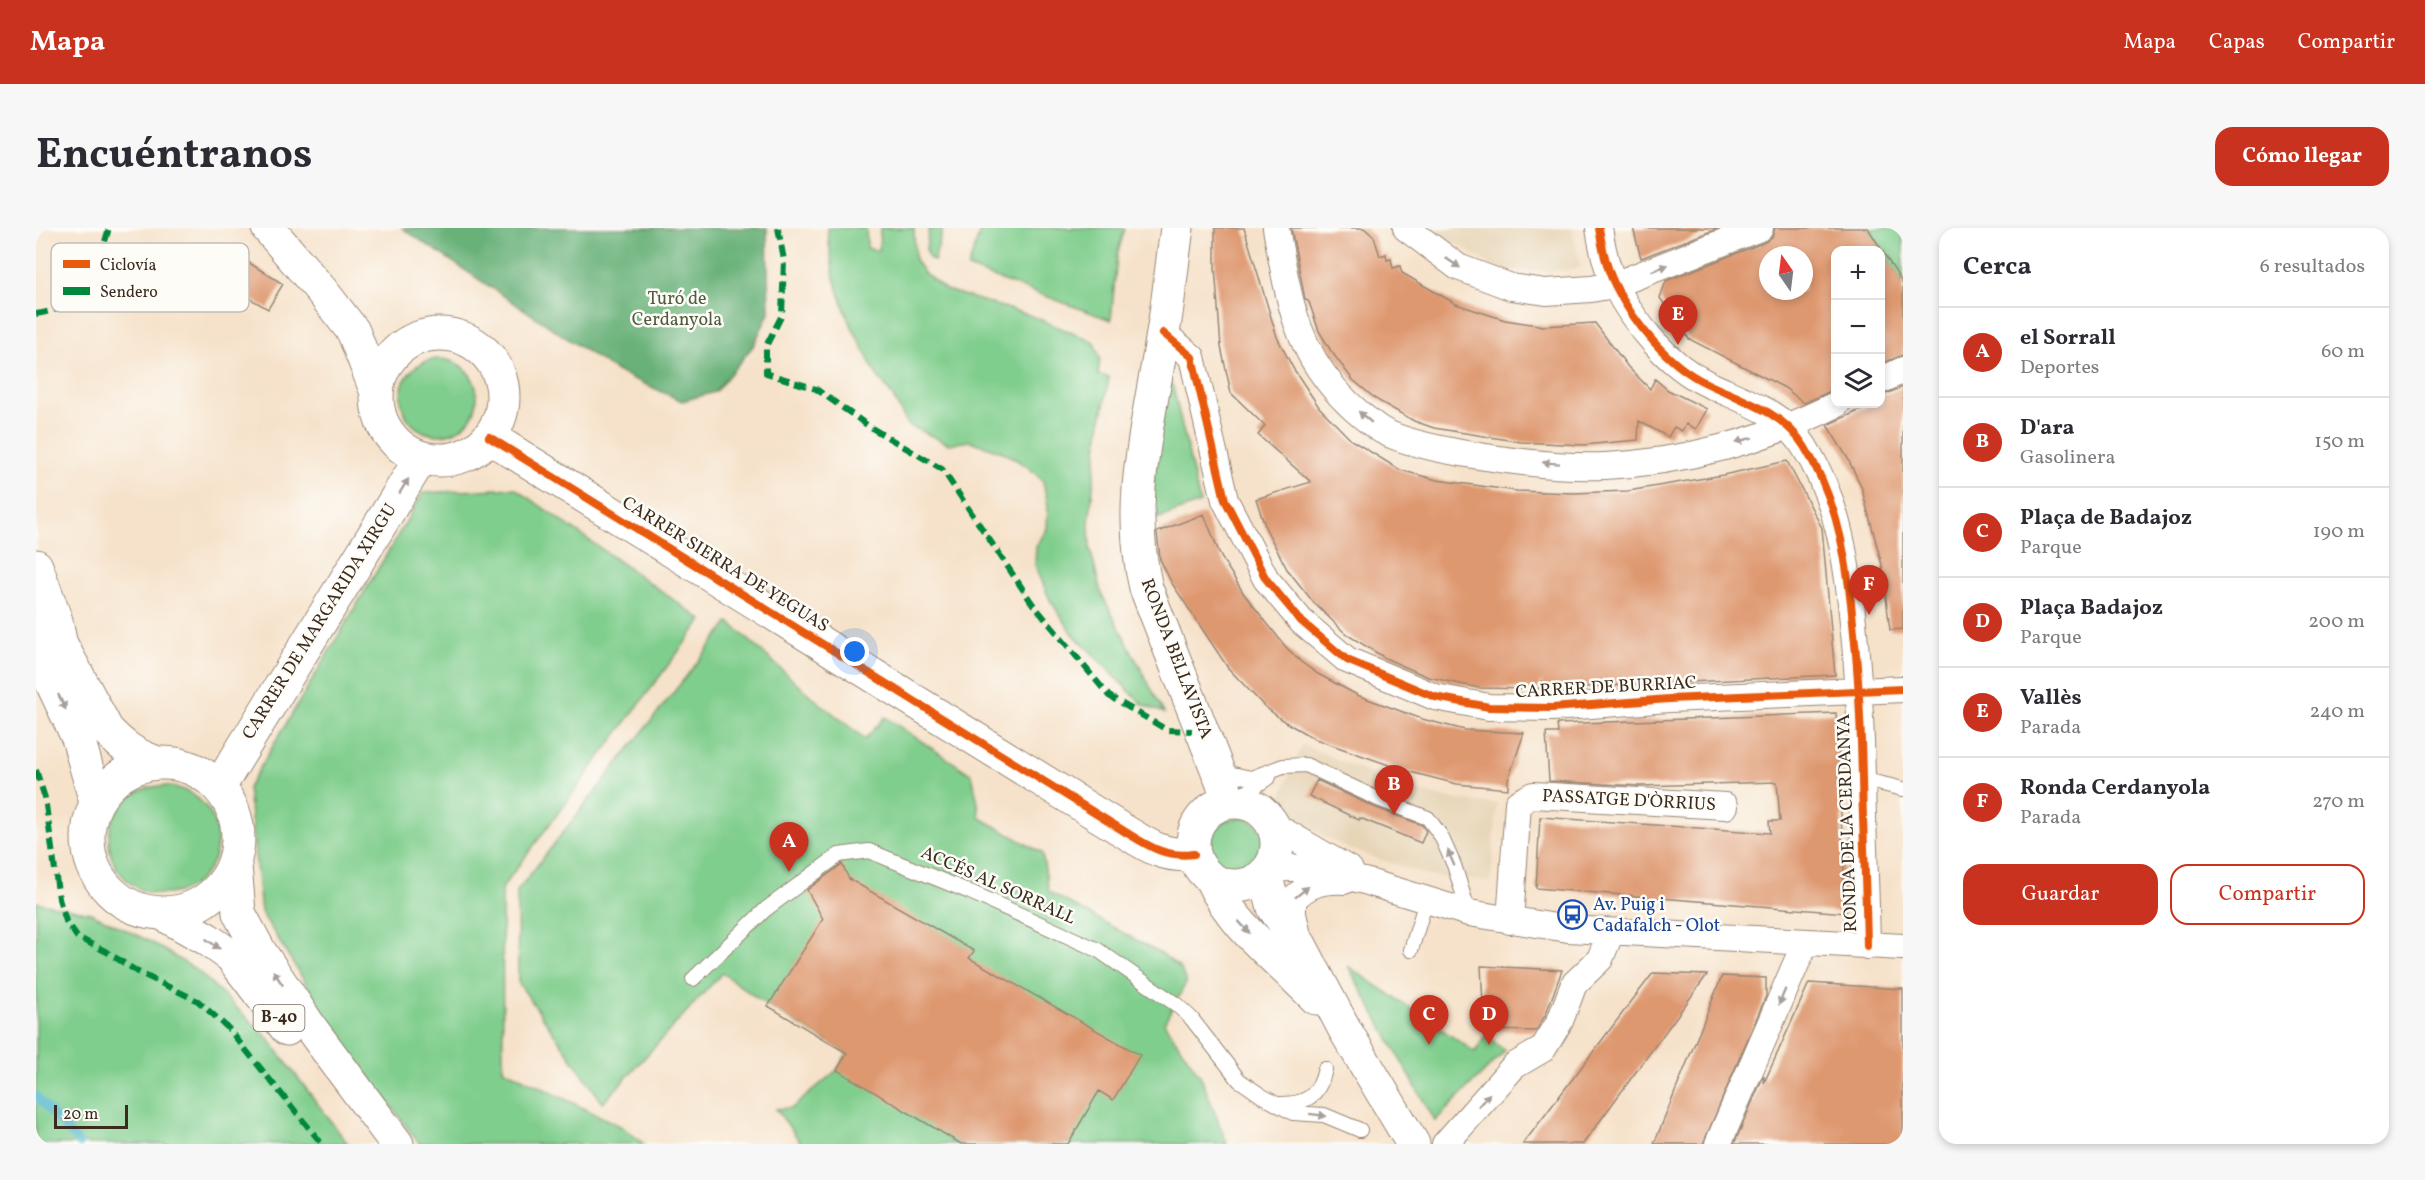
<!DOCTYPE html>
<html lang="es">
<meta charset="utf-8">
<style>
:root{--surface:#fff;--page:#f7f7f7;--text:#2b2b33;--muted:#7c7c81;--line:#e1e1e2;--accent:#c8321e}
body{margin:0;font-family:Vollkorn,serif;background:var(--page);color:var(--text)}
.controls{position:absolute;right:18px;top:18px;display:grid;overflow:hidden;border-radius:12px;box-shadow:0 3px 9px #0003}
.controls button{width:54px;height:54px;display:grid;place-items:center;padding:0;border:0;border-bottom:2px solid var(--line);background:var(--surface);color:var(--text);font:30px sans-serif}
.compass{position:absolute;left:1723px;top:18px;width:54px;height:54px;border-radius:50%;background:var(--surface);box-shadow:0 3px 9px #0003;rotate:346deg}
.scale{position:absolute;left:18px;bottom:15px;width:74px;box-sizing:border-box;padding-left:6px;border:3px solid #3b2a1e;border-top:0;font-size:16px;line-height:21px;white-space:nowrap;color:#3b2a1e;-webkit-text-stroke:4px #fdfcf7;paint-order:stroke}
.you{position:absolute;left:819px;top:424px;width:21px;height:21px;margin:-15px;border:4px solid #fff;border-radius:50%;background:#1a73e8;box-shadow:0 0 0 9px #1a73e833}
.badge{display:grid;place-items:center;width:39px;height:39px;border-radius:50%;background:var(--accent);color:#fff;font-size:20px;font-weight:700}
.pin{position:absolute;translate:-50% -50px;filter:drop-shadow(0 2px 3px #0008)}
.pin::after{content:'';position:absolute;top:32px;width:21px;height:18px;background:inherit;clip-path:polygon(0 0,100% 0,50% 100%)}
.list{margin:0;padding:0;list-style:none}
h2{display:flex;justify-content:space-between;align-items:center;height:78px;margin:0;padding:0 24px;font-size:26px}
h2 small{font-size:20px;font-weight:400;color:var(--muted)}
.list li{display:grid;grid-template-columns:39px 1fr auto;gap:18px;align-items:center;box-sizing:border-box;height:90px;padding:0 24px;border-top:2px solid var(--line)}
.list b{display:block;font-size:22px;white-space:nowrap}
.list p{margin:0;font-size:20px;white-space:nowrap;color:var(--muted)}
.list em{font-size:20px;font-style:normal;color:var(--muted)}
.actions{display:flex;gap:12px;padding:18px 24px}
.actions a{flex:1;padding:14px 0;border:2px solid var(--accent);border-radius:18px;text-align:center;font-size:21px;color:var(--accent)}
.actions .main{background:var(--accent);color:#fff}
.icon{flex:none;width:33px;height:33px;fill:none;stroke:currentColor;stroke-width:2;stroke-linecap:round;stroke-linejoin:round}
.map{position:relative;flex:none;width:1867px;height:916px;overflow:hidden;border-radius:18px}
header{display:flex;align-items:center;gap:36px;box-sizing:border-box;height:84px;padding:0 30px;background:var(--accent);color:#fff}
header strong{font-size:28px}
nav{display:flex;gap:33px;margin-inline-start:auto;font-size:21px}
.intro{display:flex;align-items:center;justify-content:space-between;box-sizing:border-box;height:144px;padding:0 36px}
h1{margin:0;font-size:42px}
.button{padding:15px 27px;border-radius:18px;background:var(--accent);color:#fff;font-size:21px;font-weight:700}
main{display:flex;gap:36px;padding:0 36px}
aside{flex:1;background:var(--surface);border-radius:18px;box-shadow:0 3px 9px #0003}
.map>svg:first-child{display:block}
</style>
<header>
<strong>Mapa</strong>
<nav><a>Mapa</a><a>Capas</a><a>Compartir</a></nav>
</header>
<div class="intro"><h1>Encuéntranos</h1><a class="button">Cómo llegar</a></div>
<main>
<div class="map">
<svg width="1867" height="916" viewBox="0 0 1867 916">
<rect width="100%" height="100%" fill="#fdfcf7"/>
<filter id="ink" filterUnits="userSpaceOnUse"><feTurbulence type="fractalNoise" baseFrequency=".0167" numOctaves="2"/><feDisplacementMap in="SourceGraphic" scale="12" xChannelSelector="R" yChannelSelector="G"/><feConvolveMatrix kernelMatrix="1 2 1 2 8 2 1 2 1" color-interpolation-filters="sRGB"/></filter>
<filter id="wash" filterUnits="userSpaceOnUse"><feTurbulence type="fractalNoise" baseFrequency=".008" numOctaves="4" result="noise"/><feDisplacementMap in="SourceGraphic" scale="24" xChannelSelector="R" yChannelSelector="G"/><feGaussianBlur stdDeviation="1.35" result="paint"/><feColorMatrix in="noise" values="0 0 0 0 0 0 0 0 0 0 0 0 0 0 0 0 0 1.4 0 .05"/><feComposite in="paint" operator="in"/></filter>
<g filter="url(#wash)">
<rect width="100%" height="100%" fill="#f6e2ca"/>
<path fill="#e7d5b7" d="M 1392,0 L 1536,0 L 1545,39 L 1523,43 L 1488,43 L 1469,40 L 1469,43 L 1454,38 L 1453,35 Z
M 1266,516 L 1336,547 L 1385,564 L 1423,572 L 1461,576 L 1455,654 L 1393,648 L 1311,620 L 1269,598 L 1242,576 Z"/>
<path fill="#80ce8d" stroke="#5e7c56" stroke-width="1.5" d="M 791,0 L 830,0 L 831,20 L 843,23 L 844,0 L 878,0 L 879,32 L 888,45 L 910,62 L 996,88 L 1058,114 L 1064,131 L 1062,147 L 1073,149 L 1063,205 L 1053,295 L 1054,320 L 1065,365 L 1128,485 L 1106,476 L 1037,406 L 1014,372 L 999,337 L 1000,319 L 1011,301 L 1012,278 L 1007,253 L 991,238 L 967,224 L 934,213 L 913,216 L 872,197 L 856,167 L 840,146 L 812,91 L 798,50 Z
M 893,0 L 907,0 L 898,33 L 893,30 L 890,21 Z
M 945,0 L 1089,0 L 1081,27 L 1075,92 L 932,40 Z
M 1832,0 L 1867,0 L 1867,56 Z
M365 169a38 38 0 1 1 76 0a38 38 0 1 1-76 0Z
M 1133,154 L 1137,159 L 1164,275 L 1115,293 L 1119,230 Z
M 479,260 L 666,392 L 466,660 L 467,841 L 586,899 L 608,916 L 384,916 L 307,815 L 225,684 L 212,560 L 387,265 Z
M 693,394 L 775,468 L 829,511 L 849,489 L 936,547 L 942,575 L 943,589 L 1006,625 L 1013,664 L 1127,727 L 1145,741 L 1150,755 L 1128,795 L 1165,849 L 1191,916 L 766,916 L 740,881 L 756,880 L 801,842 L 811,825 L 732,778 L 686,745 L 567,875 L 482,754 L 481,663 Z
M73 612a54 54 0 1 1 108 0a54 54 0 1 1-108 0Z
M1175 617a27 27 0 1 1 54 0a27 27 0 1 1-54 0Z
M 0,674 L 55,685 L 115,714 L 162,743 L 231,809 L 312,916 L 0,916 Z
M 1312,738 L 1439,824 L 1450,807 L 1469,823 L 1399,893 Z"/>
<path fill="#68b178" stroke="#526e4b" stroke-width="1.5" d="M 366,0 L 731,0 L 733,85 L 717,118 L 679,164 L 646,173 L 580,143 Z"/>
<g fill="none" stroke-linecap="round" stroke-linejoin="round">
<path stroke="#50b6ce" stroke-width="8" d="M 0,868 L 44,916"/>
</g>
<g id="blocks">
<path fill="#de9870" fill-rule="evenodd" d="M 1179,0 L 1208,0 L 1241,109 L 1257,140 L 1283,179 L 1315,212 L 1364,242 L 1401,252 L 1481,263 L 1537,265 L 1592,263 L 1687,247 L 1751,233 L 1786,300 L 1799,447 L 1507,461 L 1506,452 L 1503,461 L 1443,460 L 1392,449 L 1349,430 L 1310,406 L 1278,375 L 1251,341 L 1230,301 L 1220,271 L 1275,254 L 1222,207 L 1229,198 L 1195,165 L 1185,119 L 1179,39 Z
M 1255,0 L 1328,0 L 1338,9 L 1344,28 L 1350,26 L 1351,32 L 1355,31 L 1357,40 L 1364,38 L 1366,45 L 1420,76 L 1469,92 L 1508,98 L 1559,95 L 1592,139 L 1614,161 L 1619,151 L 1632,162 L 1671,181 L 1660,201 L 1650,196 L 1646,203 L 1638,199 L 1632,209 L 1603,193 L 1602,212 L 1547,217 L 1485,214 L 1398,200 L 1378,193 L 1341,172 L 1317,152 L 1295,123 L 1283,103 L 1273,74 L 1269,71 Z
M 1597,0 L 1683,0 L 1605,30 Z
M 1739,0 L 1832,0 L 1867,56 L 1867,127 L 1845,136 L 1845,22 L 1800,22 L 1800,161 L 1768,175 L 1749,160 L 1653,111 L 1624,70 L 1630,53 L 1729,14 L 1736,9 ZM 1732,27 L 1768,27 L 1768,63 L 1732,63 Z
M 207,31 L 247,56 L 232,81 L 191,57 Z
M 1867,159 L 1867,401 L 1854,402 L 1846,337 L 1825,258 L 1811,229 L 1791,197 L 1838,176 L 1845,176 L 1845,168 Z
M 1168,286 L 1185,329 L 1208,366 L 1249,418 L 1265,434 L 1282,446 L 1321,467 L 1386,491 L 1429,502 L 1488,505 L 1472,552 L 1472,561 L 1421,556 L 1370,543 L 1279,511 L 1249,494 L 1228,478 L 1192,440 L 1135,354 L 1124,331 L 1121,304 Z
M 1800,485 L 1810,685 L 1500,660 L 1504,589 L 1734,605 L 1733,593 L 1744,593 L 1741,554 L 1604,558 L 1513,553 L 1510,505 L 1522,505 L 1521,496 Z
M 1281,552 L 1338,579 L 1386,597 L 1390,603 L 1385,615 L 1324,590 L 1323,592 L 1273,568 Z
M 806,636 L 813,651 L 938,723 L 933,730 L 1104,827 L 1077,872 L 1063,863 L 1032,916 L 925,916 L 801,842 L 811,825 L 732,778 L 787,691 L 771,662 Z
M 1445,738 L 1526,742 L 1510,786 L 1500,803 L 1452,802 L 1452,796 L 1448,795 Z
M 1617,745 L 1671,747 L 1547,916 L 1487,916 Z
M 1686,748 L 1730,750 L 1730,768 L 1667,916 L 1618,916 Z
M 1773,755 L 1867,761 L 1867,916 L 1698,916 L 1728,847 L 1728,855 Z"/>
</g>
</g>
<g filter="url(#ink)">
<use href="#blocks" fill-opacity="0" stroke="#988674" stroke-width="1.5"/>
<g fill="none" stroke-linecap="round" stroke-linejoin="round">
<defs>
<path id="service" d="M 1183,543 L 1215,550 L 1247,538 L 1270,537 L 1342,571 L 1392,590 L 1405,608 L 1418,637 L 1433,685
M 1826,551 L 1867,561
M 1197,574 L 1233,549
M 1375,722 L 1390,673
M 657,751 L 730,681 L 803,627 L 833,623 L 934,664 L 1062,722 L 1141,777 L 1155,790 L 1203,852 L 1226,868 L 1257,885 L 1288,887 L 1324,902
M 1242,876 C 1270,877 1283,868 1289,841"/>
<path id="minor" d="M 1240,0 C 1249,50 1256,104 1287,146 C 1301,166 1322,186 1342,200 C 1359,212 1403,221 1425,225 C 1471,233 1522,240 1569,238 C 1649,234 1730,212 1801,176
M 1370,0 L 1422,39 L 1475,59 L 1510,64 L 1555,61 L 1578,57 L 1724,0
M 1563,0 C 1566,19 1570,40 1579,57 C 1597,94 1632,137 1670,155 C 1705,172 1746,183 1768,218 C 1804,275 1812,339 1818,405 C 1823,453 1825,501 1826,550 C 1827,606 1830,662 1831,718
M 1127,105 L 1156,129 L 1189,272 L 1230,351 L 1265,393 L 1311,432 L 1399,469 L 1453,479 L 1516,480 L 1633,471 L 1867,461
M 1844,153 L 1867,142
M 1237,597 L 1314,642
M 1234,641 L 1274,639 L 1332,654 L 1433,685 L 1532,701 L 1867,719
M 1474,693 L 1482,575 L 1497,567 L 1689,578
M 1263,712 L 1257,686 L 1257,672 C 1271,656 1286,652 1308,653
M 1409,916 L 1478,838 L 1507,821 L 1524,793 L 1538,756 L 1564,731 L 1575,704
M 1682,916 L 1769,715"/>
<path id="tertiary" d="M 232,0 L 285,62 L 317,103 L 340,162
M 1141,0 C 1136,35 1133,70 1127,105 C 1114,191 1089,273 1110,360 L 1194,574
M341 169a63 63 0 1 1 126 0a63 63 0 1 1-126 0Z
M 453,209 L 1083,600 C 1110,616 1126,630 1158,626
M 183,559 L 385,230
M1157 616a42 42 0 1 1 84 0a42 42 0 1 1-84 0Z
M 1229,645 L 1238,680 L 1264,717 L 1309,802 L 1377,916
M 1175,651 C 1197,699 1243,732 1280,770"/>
<path id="primary" d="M 12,392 L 71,502 C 85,517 97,526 116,533
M 0,421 L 42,510 L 60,574
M52 610a75 75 0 1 1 150 0a75 75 0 1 1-150 0Z
M 199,637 L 203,685 L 224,724 L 274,799 L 361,916
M 127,686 L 171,711 L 195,728 L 251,801"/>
<path id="motorway" d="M 0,338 L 20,393 L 25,418"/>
</defs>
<use href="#service" stroke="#988674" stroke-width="16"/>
<use href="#minor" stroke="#988674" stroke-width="28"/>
<use href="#tertiary" stroke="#988674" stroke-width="35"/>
<use href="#primary" stroke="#988674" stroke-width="35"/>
<use href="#motorway" stroke="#988674" stroke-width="35"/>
<use href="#service" stroke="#fff" stroke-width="14"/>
<use href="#minor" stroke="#fff" stroke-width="26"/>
<use href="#tertiary" stroke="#fff" stroke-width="33"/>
<use href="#primary" stroke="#fff" stroke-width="33"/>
<use href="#motorway" stroke="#fff" stroke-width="33"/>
<path stroke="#00873e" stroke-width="6" stroke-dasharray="12 6" stroke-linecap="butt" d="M 742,0 L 748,32 L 746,87 L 730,118 L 730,145 L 780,161 L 834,199 L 906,241 L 996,375 L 1073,468 L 1131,502 L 1156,503
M 0,86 C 11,84 26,81 35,74 C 58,57 65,26 73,0
M 0,542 L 9,570 L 23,671 L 30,693 L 41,709 L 71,724 L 102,744 L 162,773 L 192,800 L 286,916"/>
<defs>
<path id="cycleway" d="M 1563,0 C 1566,19 1570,40 1579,57 C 1597,94 1632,137 1670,155 C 1705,172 1746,183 1768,218 C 1804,275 1812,339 1818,405 C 1823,453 1825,501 1826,550 C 1827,606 1830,662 1831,718
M 1127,105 L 1156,129 L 1189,272 L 1230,351 L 1265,393 L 1311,432 L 1399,469 L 1453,479 L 1516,480 L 1633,471 L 1867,461
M 453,209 L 1083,600 C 1110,616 1126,630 1158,626"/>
</defs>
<use href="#cycleway" stroke="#fdfcf7" stroke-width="11"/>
<use href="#cycleway" stroke="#e8590c" stroke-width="8"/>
</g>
<defs><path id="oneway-solid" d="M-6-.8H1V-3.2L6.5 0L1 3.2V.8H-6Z" transform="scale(1.5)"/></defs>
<g fill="#a79f9a">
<use href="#oneway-solid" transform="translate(1417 35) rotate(34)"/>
<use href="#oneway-solid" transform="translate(1624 40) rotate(-21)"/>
<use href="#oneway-solid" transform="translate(1329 189) rotate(-139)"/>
<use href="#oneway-solid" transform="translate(1708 212) rotate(165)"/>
<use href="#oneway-solid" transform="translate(1515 235) rotate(-176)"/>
<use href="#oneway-solid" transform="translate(368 258) rotate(-58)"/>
<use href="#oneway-solid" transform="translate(26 474) rotate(64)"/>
<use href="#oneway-solid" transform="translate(1415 630) rotate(-113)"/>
<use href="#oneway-solid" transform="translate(1266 664) rotate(-39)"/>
<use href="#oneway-solid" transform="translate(1208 699) rotate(47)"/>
<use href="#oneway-solid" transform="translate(177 716) rotate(35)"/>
<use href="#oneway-solid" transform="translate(242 750) rotate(-124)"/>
<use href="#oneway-solid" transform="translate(1746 769) rotate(113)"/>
<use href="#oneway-solid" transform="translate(1448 872) rotate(-49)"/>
<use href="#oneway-solid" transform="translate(1282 887) rotate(7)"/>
</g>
</g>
<defs>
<symbol id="bus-ring" viewBox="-11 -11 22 22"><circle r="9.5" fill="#fdfcf7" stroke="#1a4fb4" stroke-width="1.5"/><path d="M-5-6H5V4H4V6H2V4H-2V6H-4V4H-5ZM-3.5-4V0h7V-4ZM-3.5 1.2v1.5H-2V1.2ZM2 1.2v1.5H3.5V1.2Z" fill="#1a4fb4"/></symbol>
</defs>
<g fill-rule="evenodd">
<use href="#bus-ring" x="1520" y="670" width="33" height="33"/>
</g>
<g text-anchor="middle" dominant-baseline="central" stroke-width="5" stroke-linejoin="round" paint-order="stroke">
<rect fill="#fdfcf7" stroke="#75695f" stroke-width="1.5" x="217.5" y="777" width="51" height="26" rx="4.5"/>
<g font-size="16" font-weight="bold" fill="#3b2a1e">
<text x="243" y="790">B-40</text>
</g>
<g font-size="18" fill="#505b3f" stroke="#fdfcf7">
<text x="641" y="71">Turó de<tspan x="641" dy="21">Cerdanyola</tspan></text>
</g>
<g font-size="18" fill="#3b2a1e" stroke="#fdfcf7">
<text transform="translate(689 337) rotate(32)">CARRER SIERRA DE YEGUAS</text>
<text transform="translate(284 394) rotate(-58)">CARRER DE MARGARIDA XIRGU</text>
<text transform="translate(1140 431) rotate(69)">RONDA BELLAVISTA</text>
<text transform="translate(1570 460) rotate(-3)">CARRER DE BURRIAC</text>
<text transform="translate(1593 573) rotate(3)">PASSATGE D'ÒRRIUS</text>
<text transform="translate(1812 595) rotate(-92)">RONDA DE LA CERDANYA</text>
<text transform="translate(962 658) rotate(24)">ACCÉS AL SORRALL</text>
</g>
<g font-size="18" fill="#164399" stroke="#fdfcf7" text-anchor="start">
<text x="1557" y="677">Av. Puig i<tspan x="1557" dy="21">Cadafalch - Olot</tspan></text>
</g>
</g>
<rect x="15" y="15" width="198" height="69" rx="9" fill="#fdfcf7" stroke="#c3bdb6" stroke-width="1.5"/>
<rect x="27" y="32" width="27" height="8" fill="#e8590c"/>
<rect x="27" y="59" width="27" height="8" fill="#00873e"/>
<g font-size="16" fill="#3b2a1e">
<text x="64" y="42">Ciclovía</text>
<text x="64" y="69">Sendero</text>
</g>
</svg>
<div class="controls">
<button>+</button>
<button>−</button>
<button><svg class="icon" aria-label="layers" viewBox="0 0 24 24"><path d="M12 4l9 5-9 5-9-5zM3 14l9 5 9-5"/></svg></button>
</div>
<svg class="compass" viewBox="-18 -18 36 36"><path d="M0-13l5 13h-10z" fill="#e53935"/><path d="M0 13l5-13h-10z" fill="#7c7c81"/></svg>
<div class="scale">20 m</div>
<div class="you"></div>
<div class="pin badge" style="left:753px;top:644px">A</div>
<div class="pin badge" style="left:1358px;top:587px">B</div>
<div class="pin badge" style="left:1393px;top:817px">C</div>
<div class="pin badge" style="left:1453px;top:817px">D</div>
<div class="pin badge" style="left:1642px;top:117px">E</div>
<div class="pin badge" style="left:1833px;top:387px">F</div>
</div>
<aside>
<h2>Cerca<small>6 resultados</small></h2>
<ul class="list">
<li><span class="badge">A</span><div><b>el Sorrall</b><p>Deportes</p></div><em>60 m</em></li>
<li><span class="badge">B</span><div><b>D'ara</b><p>Gasolinera</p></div><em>150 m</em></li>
<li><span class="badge">C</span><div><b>Plaça de Badajoz</b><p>Parque</p></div><em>190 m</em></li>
<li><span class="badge">D</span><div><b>Plaça Badajoz</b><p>Parque</p></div><em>200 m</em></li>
<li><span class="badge">E</span><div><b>Vallès</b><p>Parada</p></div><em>240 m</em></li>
<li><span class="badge">F</span><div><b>Ronda Cerdanyola</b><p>Parada</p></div><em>270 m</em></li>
</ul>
<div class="actions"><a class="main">Guardar</a><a>Compartir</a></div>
</aside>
</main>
